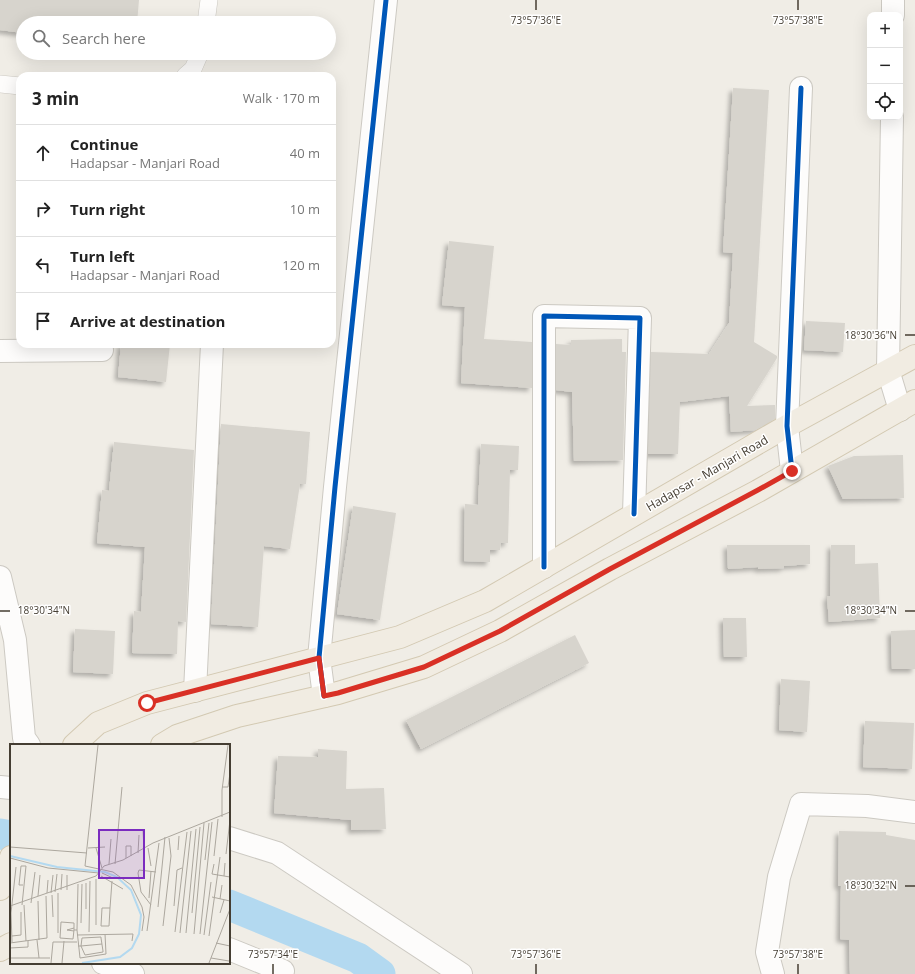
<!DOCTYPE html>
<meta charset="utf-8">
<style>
:root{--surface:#fff;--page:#f6f6f6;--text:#222;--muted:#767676;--line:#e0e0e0}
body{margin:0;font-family:"Open Sans",sans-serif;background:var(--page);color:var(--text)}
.controls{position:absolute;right:12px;top:12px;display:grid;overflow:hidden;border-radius:8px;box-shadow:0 4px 16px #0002}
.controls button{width:36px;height:36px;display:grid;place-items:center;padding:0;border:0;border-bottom:1px solid var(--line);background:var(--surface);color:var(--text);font:20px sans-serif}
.stop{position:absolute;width:12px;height:12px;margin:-9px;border:3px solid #d93025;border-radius:50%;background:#fff}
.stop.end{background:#d93025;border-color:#fff;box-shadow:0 1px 4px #0008}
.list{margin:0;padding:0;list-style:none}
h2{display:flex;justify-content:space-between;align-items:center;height:52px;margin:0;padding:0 16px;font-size:17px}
h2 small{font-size:13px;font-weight:400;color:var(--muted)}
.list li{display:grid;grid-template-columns:26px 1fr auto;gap:12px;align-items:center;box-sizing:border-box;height:56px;padding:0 16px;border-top:1px solid var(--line)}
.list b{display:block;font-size:15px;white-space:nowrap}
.list p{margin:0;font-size:13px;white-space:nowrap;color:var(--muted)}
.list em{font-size:13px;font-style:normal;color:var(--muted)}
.icon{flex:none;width:22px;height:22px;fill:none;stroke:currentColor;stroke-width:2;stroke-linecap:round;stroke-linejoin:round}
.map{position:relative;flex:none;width:915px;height:974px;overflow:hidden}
.search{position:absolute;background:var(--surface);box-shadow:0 4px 16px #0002;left:16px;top:16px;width:320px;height:44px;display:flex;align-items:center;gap:10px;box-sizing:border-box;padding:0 14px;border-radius:22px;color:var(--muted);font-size:15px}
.panel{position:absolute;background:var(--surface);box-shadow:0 4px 16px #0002;left:16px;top:72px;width:320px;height:276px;border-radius:12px}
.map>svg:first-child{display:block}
</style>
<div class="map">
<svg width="915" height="974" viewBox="0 0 915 974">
<defs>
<filter id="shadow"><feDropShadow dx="-3.5" dy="3.5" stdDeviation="2" flood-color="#0004"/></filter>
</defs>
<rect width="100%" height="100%" fill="#f0ede6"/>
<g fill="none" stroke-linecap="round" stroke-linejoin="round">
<path stroke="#b3d9f0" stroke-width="31" d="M 0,834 L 11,836
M 229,905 L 358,958 L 380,974"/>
</g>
<path fill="#d7d4cd" filter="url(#shadow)" d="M 0,0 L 139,0 L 137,23 L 23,23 L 23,33 L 0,30 Z
M 733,88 L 769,90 L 754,342 L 777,356 L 777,358 L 747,406 L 775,405 L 775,419 L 755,430 L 731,432 L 729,396 L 680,402 L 678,454 L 648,454 L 651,352 L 709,354 L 729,323 L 733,253 L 723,252 Z
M 449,241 L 494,246 L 484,339 L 532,342 L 532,388 L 461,383 L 465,307 L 442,305 Z
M 806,321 L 845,323 L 843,352 L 804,350 Z
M 622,339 L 622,352 L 626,352 L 623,460 L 574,461 L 572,392 L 556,390 L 556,344 L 571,345 L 571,340 Z
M 121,344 L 170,344 L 166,382 L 118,377 Z
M 221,424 L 310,432 L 306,484 L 300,484 L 290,549 L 264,546 L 258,627 L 211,624 Z
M 114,442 L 194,450 L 186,622 L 178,621 L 177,654 L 132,653 L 134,611 L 141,612 L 145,547 L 97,543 L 102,490 L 109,491 Z
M 481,444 L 519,446 L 518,470 L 510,470 L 508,543 L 501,543 L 500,550 L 490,550 L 490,562 L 464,561 L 465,504 L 478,505 Z
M 903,455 L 904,498 L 843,499 L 828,466 L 854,456 Z
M 353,506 L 396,513 L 380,620 L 337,614 Z
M 727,545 L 810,545 L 810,564 L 784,566 L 784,568 L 758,569 L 758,567 L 728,569 Z
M 831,545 L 855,545 L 855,564 L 878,563 L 880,618 L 829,622 L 827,597 L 830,596 Z
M 723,618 L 746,618 L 747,657 L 724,657 Z
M 75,629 L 115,631 L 113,674 L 73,672 Z
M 915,630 L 915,669 L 892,669 L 891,631 Z
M 575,635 L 589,663 L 421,749 L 406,720 Z
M 781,679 L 810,681 L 807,732 L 779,730 Z
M 865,721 L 914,723 L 912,769 L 863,767 Z
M 318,749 L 347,751 L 346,789 L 384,788 L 386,829 L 351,830 L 351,820 L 274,813 L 278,756 L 318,757 Z
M 839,831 L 886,832 L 886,835 L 915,840 L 915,974 L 850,974 L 849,940 L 840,939 L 841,886 L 838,886 Z"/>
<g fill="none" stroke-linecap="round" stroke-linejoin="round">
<defs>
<path id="service" d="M 206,23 L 209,0
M 185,76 L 193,69 L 200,53
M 0,84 L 20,86"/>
<path id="minor" d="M 893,15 L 893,0
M 892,117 L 888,370 L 900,410
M 0,351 L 102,350
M 792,471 L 787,426 L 801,88
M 544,567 L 544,316 L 640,318 L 634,514
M 0,577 L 15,640 L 24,738 L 29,745
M 195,691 L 212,344
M 324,696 L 319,658 L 335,487 L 386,0
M 0,787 L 11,788
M 229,838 L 277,853 L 461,974
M 229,949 L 283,971
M 103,963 L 133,974
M 773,974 L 767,952 L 779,877 L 801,804 L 867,806 L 915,812"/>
<path id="primary" d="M 74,745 L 98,723 L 147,703 L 400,637 L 485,601 L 787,426 L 915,356
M 162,745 L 177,736 L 237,716 L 338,693 L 424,667 L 500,631 L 610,569 L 758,491 L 915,401
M 0,889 L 11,857
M 0,950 L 11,944"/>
</defs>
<use href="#service" stroke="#ccc9c2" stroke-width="18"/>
<use href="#minor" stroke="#ccc9c2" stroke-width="24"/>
<use href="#primary" stroke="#d3c9b2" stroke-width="24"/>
<use href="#service" stroke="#fdfcfb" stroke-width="17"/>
<use href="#minor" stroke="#fdfcfb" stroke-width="22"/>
<use href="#primary" stroke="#f1ece2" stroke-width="22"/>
<defs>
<path id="cycleway" d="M 792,471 L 787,426 L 801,88
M 544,567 L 544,316 L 640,318 L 634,514
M 324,696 L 319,658 L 335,487 L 386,0"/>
</defs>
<use href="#cycleway" stroke="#fff" stroke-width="8"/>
<use href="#cycleway" stroke="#0057b8" stroke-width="5"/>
</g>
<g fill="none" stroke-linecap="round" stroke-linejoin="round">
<path stroke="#d93025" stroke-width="5" d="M 147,703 L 319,658 L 324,696 L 338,693 L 424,667 L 500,631 L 610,569 L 758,490 L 792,471"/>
</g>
<path fill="none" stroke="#453e33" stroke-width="1.5" d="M 536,0 L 536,10M 798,0 L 798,10M 905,335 L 915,335M 0,611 L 10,611M 905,611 L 915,611M 905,886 L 915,886M 273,964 L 273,974M 536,964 L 536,974M 798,964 L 798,974"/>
<g text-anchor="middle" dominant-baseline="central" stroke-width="3" stroke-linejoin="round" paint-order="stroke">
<g font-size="12" fill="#453e33" stroke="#fff">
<text transform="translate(707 473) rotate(-30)">Hadapsar - Manjari Road</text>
</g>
</g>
<g transform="translate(10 744)">
<rect width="220" height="220" fill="#f0ede6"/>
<path fill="none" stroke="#b3d9f0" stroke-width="2" d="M 0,112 L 47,123 L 95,128 L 107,133 L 121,146 L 131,171 L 129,190 L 122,204 L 110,213 L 72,219"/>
<path fill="none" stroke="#aca79e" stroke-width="1" d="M 88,1 L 75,122 L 103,128 L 121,141 L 132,163 L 134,173 L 132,187M 212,43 L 218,43 L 220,29M 212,73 L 212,46 L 218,1M 133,86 L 134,106M 0,103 L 77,109M 78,104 L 95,103M 86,104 L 92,124M 138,104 L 141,122M 168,106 L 169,92M 128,109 L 129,91M 216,110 L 220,76M 204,112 L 208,75M 0,114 L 38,124 L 89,129M 116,114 L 116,102 L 121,102 L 121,112M 195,116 L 199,79M 99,120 L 101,95M 105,120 L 112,43M 204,120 L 202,130 L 220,133M 92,129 L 103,134M 91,132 L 113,145M 214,132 L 215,119M 86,135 L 86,181M 68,140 L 67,186 L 70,214 L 96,210 L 95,190M 51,146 L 52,130M 57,146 L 57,131M 45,148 L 47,130M 37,149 L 38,136M 41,149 L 43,131M 42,151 L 43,173M 28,152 L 30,131M 202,153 L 220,157M 139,154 L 141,127M 210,155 L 212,141M 28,157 L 29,196M 21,159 L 25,128M 12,161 L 16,122 L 11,122 L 9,141 L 13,141M 14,161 L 16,197M 141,161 L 131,148 L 128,129 L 129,126 L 146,128M 0,162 L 86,132 L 94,122 L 113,116 L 143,99 L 220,68M 164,162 L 167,126 L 172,124M 148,163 L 155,93M 100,164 L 92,164 L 91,182 L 99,182 L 100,164 L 102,137M 76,165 L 76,139M 182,169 L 190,83M 210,169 L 214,156M 71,179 L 72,140M 153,182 L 161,112 L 159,94M 64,186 L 63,195 L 50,194 L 51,178 L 64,179 L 64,186 L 67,186M 64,187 L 57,186 L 64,184M 137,187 L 149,99M 79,188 L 80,137M 165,188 L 177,88M 48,189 L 48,149M 170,189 L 181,87M 176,189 L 186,85M 184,190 L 194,79M 190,190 L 202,78M 67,191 L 123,190 L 122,197M 194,191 L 201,138M 2,192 L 11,191 L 11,168M 199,192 L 210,113M 27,196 L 29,214M 2,198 L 1,169 L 6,123M 0,199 L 37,194 L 36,152M 206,199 L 220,202M 0,200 L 0,204 L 18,203 L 18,197M 68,202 L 71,202 L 72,194 L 91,193 L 91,194 L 93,207 L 93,208 L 75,211 L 71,202 L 92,200M 0,214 L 40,214M 201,214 L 219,217M 41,219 L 43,198 L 67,198M 52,219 L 54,197M 199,219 L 220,165"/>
<path fill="#7b2cbf" fill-opacity="0.15" stroke="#7b2cbf" stroke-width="2" d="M 89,86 L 134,86 L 134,134 L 89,134 Z"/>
<rect width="220" height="220" fill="none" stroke="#453e33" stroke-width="2"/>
</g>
<g font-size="10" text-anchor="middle" fill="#453e33" stroke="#fff" stroke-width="3" stroke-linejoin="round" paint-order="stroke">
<text x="536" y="24">73°57'36"E</text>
<text x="798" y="24">73°57'38"E</text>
<text x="871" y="339">18°30'36"N</text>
<text x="44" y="614">18°30'34"N</text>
<text x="871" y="614">18°30'34"N</text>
<text x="871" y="889">18°30'32"N</text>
<text x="273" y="958">73°57'34"E</text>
<text x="536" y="958">73°57'36"E</text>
<text x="798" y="958">73°57'38"E</text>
</g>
</svg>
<div class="controls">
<button>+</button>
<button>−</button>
<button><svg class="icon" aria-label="locate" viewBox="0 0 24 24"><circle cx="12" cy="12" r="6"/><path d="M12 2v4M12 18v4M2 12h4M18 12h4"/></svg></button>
</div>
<div class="stop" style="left:147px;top:703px"></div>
<div class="stop end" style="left:792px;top:471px"></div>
<div class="search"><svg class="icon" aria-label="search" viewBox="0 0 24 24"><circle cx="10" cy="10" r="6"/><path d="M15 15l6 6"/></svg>Search here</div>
<section class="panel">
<h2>3 min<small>Walk · 170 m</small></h2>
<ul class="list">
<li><svg class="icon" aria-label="ahead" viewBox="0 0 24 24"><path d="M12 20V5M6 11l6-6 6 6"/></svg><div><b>Continue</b><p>Hadapsar - Manjari Road</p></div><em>40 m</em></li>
<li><svg class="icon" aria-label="right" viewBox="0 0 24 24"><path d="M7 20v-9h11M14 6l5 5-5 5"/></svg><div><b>Turn right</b></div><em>10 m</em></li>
<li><svg class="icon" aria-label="left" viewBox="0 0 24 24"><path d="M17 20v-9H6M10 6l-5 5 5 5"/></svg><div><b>Turn left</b><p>Hadapsar - Manjari Road</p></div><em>120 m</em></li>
<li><svg class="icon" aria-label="arrive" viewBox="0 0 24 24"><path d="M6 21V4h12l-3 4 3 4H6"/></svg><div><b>Arrive at destination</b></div></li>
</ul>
</section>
</div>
